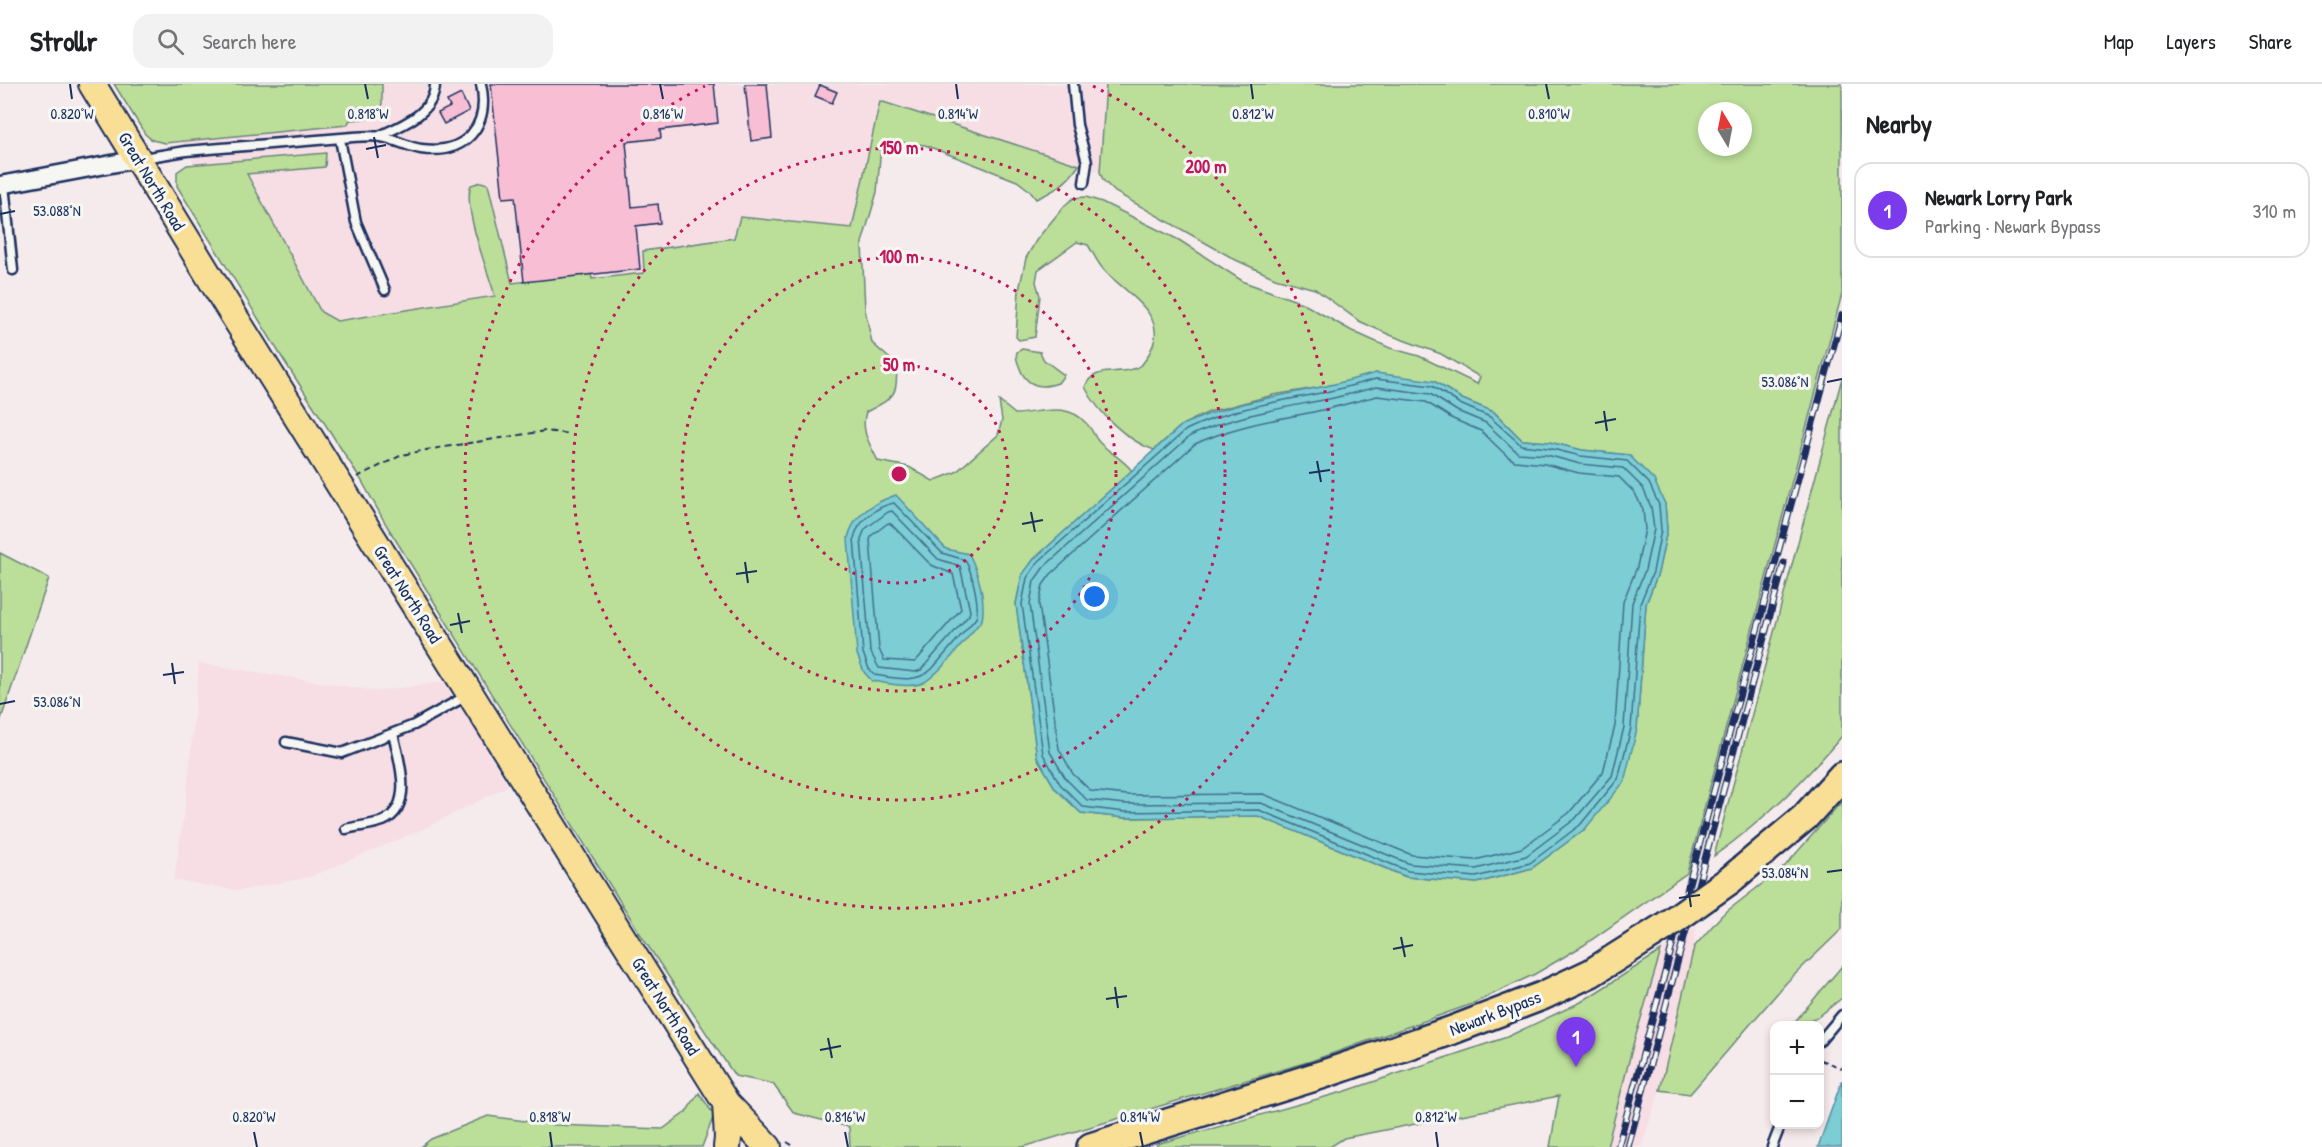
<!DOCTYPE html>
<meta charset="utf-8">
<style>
:root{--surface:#fff;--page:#f2f2f2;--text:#202124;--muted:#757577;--line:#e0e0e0;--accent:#7c3aed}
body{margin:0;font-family:"Patrick Hand",sans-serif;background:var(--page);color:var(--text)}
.controls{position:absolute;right:18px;bottom:18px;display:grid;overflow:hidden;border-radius:12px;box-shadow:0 3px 9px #0003}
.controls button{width:54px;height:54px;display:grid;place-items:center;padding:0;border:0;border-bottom:2px solid var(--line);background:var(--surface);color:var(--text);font:30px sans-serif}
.compass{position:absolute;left:1698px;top:18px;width:54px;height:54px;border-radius:50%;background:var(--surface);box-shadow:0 3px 9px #0003;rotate:350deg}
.you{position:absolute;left:1095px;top:513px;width:21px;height:21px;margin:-15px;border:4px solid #fff;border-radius:50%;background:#1a73e8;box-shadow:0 0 0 9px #1a73e833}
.badge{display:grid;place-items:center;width:39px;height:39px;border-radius:50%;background:var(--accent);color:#fff;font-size:20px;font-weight:700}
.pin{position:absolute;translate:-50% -50px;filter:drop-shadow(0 2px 3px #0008)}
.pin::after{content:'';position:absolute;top:32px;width:21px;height:18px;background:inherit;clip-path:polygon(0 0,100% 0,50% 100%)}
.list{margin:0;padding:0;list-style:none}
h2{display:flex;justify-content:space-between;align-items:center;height:78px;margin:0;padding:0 24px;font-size:26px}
h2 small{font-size:20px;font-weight:400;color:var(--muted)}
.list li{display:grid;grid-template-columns:39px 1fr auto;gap:18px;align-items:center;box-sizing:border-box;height:96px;margin:0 12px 12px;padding:0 12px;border:2px solid var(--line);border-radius:18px}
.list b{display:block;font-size:22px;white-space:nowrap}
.list p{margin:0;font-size:20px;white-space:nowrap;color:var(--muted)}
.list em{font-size:20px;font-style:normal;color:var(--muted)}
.icon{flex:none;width:33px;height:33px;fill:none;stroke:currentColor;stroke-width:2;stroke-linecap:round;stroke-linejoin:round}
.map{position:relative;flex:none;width:1842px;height:1063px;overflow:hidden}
header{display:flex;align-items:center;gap:36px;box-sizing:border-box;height:84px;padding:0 30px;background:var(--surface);border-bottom:2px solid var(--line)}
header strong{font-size:28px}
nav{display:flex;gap:33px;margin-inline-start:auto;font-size:21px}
.search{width:420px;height:54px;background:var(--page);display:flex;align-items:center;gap:15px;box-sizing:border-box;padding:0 21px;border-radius:18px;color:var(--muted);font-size:22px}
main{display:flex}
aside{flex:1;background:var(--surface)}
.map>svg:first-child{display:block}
</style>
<header>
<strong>Strollr</strong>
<div class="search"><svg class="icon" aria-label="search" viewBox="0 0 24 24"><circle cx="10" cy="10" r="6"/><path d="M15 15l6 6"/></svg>Search here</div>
<nav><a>Map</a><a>Layers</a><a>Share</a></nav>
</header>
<main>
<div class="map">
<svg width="1842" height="1063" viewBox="0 0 1842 1063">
<rect width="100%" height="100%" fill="#f6ebec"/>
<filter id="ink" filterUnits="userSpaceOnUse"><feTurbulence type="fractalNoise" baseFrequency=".0167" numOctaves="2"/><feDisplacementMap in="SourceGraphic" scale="12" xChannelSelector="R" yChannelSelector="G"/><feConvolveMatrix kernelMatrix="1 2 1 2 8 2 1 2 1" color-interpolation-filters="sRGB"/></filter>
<g filter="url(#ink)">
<path fill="#f7dee5" d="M 146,0 L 1106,0 L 1100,88 L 881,17 L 852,144 L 740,133 L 734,154 L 643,167 L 644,189 L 592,195 L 305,264 Z
M 199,579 L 377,607 L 448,597 L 508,702 L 424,745 L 310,793 L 239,807 L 174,796 L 187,707 Z
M 1697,841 L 1694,863 L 1660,1006 L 1641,1063 L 1607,1063 L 1633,961 L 1661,867 Z"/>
<path fill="#bbde98" stroke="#6b867b" stroke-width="1.5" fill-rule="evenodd" d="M 114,0 L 382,0 L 382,22 L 378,34 L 350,36 L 347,41 L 165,59 L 152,56 L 145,50 Z
M 1106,0 L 1842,0 L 1842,210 L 1687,789 L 1584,861 L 1535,890 L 1472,920 L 1311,977 L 1023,1063 L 850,1063 L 849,1043 L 794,1029 L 773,1000 L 735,992 L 644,856 L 387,442 L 360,394 L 283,275 L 177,102 L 177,88 L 187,81 L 326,69 L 325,83 L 247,90 L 321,228 L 337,237 L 495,212 C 488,187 462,123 471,101 L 481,98 L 488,100 L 512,199 L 591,190 L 592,195 L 644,189 L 643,167 L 734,154 L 740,133 L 852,144 L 880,17 L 1079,81 C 1068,98 1055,107 1036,115 L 1029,106 L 1017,97 L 925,61 L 889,57 L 881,62 L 877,108 L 862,159 L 865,225 L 872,259 L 896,280 C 899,312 894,313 866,328 C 860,347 870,360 878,377 L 909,383 L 933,397 L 956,388 L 998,351 L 1002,336 L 999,317 L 1015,330 C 1041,329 1066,317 1086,339 C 1092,344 1094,353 1100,359 C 1110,369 1123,375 1132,387 L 1034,475 C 1021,492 1020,498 1016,520 L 1037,673 L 1055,704 L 1081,729 L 1125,734 L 1258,732 L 1406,793 L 1477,799 L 1532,784 L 1585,745 L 1637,645 L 1646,520 L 1658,489 L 1667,446 L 1665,420 L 1629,371 L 1582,366 L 1549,358 L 1522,356 L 1494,328 L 1462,315 L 1434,297 L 1322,303 L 1273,311 L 1209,328 L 1182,341 L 1154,366 C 1126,356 1099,330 1085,303 C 1094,279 1124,294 1141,281 C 1147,276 1150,268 1153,261 C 1166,228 1121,206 1103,185 C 1097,178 1093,169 1088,161 L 1077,158 L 1038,186 L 1036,198 L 1040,212 L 1035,253 L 1019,256 L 1016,253 L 1019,206 L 1026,174 L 1037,155 L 1065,121 L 1074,114 L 1086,113 L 1102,118 L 1179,156 L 1244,198 L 1302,219 L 1352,247 L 1390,264 L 1419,272 L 1477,300 L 1480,293 L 1441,270 L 1390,251 L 1359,237 L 1315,205 L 1275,194 L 1236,176 L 1115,108 L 1103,96 L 1100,88 ZM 1707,27 L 1743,27 L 1743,63 L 1707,63 Z
M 1022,265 L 1040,268 L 1044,276 L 1064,291 L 1058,299 C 1039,306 1025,301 1019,282 C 1017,276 1015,274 1017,268 Z
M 1842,294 L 1842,652 C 1804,697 1762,738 1714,772 Z
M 0,469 L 49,494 L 0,638 Z
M 1842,717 L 1842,845 L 1787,898 L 1690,1010 L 1660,1006 L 1694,863 L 1722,831 L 1785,782 Z
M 1661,867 L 1633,961 L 1607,1063 L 1550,1063 L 1559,1012 L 1344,1054 L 1330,1063 L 1156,1063 L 1157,1060 L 1346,1007 L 1507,953 L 1581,918 Z
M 1842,882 L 1842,914 L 1818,933 L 1792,941 Z
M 699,1009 L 714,1031 L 702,1063 L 421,1063 L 431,1055 L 488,1032 L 555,1041 L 663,1045 L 686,1028 Z"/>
<path fill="#7ccdd4" stroke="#558ea5" stroke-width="1.5" d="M 1376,289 L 1434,297 L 1462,315 L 1494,328 L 1522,356 L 1549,358 L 1582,366 L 1629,371 L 1654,396 L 1665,420 L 1667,446 L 1658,489 L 1646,520 L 1637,645 L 1624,698 L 1585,745 L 1532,784 L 1477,799 L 1407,793 L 1258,732 L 1125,734 L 1081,729 L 1055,704 L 1037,673 L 1016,520 L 1022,491 L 1034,475 L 1182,341 C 1227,320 1274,313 1321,303 C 1340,299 1358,294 1376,289 Z
M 896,411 L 946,465 L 969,470 C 978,487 986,517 982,536 C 970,550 935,597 920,600 C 906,604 887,599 872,597 L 864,588 L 857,570 L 848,454 C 853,431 875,418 896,411 Z
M 1842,996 L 1842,1063 L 1818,1063 Z"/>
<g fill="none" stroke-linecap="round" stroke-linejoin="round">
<path stroke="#426e8d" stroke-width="1.5" d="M 1376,295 L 1432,302 L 1460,320 L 1490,333 L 1521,361 L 1548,364 L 1581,372 L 1627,377 L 1649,399 L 1659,421 L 1661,446 L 1653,488 L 1640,520 L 1631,644 L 1618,695 L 1580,741 L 1530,779 L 1476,793 L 1408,787 L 1259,726 L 1125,728 L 1083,723 L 1060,700 L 1043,670 L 1022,520 L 1027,494 L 1038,478 L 1186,346 C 1229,325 1275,318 1321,309 C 1340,305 1358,300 1376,295 Z
M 1377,303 L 1430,310 L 1457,327 L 1486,339 L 1518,369 L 1547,371 L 1580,380 L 1623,384 L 1643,404 L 1651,423 L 1654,445 L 1645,486 L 1632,519 L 1624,643 L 1612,692 L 1575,735 L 1526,772 L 1476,785 L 1410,780 L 1261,719 L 1126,720 L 1087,716 L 1066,695 L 1050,668 L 1030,520 L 1034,497 L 1044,483 L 1190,352 C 1232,332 1278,325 1323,316 C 1341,313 1359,307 1377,303 Z
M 1377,312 L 1426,318 L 1453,335 L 1481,347 L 1507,372 L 1515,377 L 1545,380 L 1579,389 L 1619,393 L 1635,409 L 1643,426 L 1645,445 L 1637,483 L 1623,518 L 1615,642 L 1603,688 L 1569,729 L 1522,764 L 1475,776 L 1412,771 L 1263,710 L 1126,711 L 1091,707 L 1073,690 L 1059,665 L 1039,520 L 1043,501 L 1051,490 L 1195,360 C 1237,340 1282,335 1327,325 C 1344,321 1360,316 1377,312 Z
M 894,419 L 942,469 L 965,476 C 972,487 980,522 976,534 L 932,585 C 917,600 894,594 875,591 L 869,585 L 863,569 L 854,454 C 858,437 877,422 894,419 Z
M 892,427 L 938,475 L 960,482 L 970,527 L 969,531 L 926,580 L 921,586 L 915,588 L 879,584 L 870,567 L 861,455 L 865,445 L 888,428 Z
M 888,439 L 891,440 L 931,481 L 953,490 L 961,525 L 915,578 L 884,576 L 879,565 L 870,456 L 872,451 Z"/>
</g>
<path fill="#f8bfd4" stroke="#1b2f5e" stroke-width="1.5" d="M 491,0 L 714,0 L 718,39 L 660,46 L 661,54 L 626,58 L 632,123 L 658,120 L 660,139 L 636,142 L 640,185 L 524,198 L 515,113 L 503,114 Z
M 745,0 L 767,0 L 772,54 L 751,57 Z
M 820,1 L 837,8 L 832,19 L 815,12 Z
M 461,10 L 469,27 L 444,40 L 438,29 L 450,23 L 447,17 Z"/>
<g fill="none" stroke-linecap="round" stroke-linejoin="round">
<defs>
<path id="service" d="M 1073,0 L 1077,41 L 1087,78 L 1084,99
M 379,52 C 401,42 435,29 435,0
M 340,55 L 356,138 L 385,206
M 143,74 L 186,67 L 353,53 C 362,53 372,51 381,53 C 395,55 408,63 421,65 C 466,71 490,42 481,0
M 4,101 L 13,186
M 286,658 L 342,669 L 414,641 L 468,611
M 346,745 C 358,742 372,741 383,737 C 415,723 399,675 393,650
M 1820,957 L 1842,931
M 1772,1063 L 1781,1040"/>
<path id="minor" d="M 0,101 L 138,75"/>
<path id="primary" d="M 92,0 L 222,213 L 726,1019 L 768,1063
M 726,1019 L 728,1054 L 727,1063"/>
<path id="trunk" d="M 1730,796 L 1805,733 L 1842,692
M 1091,1063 L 1324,990 L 1450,947 L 1542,912 L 1591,889 L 1664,843"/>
</defs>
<use href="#service" stroke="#1b2f5e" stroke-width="13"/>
<use href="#minor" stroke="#1b2f5e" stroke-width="21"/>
<use href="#primary" stroke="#1b2f5e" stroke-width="30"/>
<use href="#trunk" stroke="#1b2f5e" stroke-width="32"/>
<path stroke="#1b2f5e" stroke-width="2" stroke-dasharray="6 4.5" stroke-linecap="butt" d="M 357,393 L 402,371 L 426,366 L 545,347 L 569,350
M 1820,976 L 1842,984
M 787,1058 L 795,1063"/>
<use href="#service" stroke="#f6f6f2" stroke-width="8"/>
<use href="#minor" stroke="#f6f6f2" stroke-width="16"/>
<use href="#primary" stroke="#f9df96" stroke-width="26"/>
<use href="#trunk" stroke="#f9df96" stroke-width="27"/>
<defs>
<path id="rail" d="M 1618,1063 L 1842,231
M 1628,1063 L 1784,479"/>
</defs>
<use href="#rail" stroke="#1b2f5e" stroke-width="7"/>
<use href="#rail" stroke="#f6f6f2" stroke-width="4.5" stroke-dasharray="14" stroke-linecap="butt"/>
<defs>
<path id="trunk-bridge" d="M 1664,843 L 1730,796"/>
</defs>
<use href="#trunk-bridge" stroke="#1b2f5e" stroke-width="32" stroke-linecap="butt"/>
<use href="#trunk-bridge" stroke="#f9df96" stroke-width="27"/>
</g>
</g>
<path fill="none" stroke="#1b2f5e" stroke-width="2" d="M 70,0 L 72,15M 365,0 L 368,15M 660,0 L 663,15M 956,0 L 958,15M 1251,0 L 1253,15M 1546,0 L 1549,15M 374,53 L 378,74M 366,65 L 386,61M 0,130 L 15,127M 1827,298 L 1842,295M 1604,327 L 1607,347M 1595,339 L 1616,335M 1317,377 L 1321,398M 1309,389 L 1330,386M 1031,428 L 1035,448M 1022,440 L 1043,436M 745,478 L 748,499M 736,490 L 757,487M 458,529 L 462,549M 450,541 L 470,537M 172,579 L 175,600M 163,591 L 184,588M 0,620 L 15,617M 1827,788 L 1842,786M 1688,802 L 1691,823M 1679,814 L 1700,811M 1401,853 L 1405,873M 1393,865 L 1413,861M 1115,903 L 1118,924M 1106,915 L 1127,912M 828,954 L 832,974M 820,966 L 841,962M 254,1048 L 257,1063M 550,1048 L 552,1063M 845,1048 L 848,1063M 1140,1048 L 1143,1063M 1436,1048 L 1438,1063"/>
<g fill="none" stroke="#c2185b" stroke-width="3" stroke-dasharray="3 6">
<circle cx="899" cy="390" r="109"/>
<circle cx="899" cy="390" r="217"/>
<circle cx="899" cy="390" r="326"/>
<path d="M1093 2A434 434 0 1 1 705 2"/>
</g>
<g text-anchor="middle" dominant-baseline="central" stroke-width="6" stroke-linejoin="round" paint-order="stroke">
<g font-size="18" fill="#1b2f5e" stroke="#f6f6f2">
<text transform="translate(152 97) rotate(59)">Great North Road</text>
<text transform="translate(408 510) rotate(58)">Great North Road</text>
<text transform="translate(666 922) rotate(58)">Great North Road</text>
<text transform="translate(1495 929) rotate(-21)">Newark Bypass</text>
</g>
</g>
<g font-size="15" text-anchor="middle" fill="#1b2f5e" stroke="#f6f6f2" stroke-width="6" stroke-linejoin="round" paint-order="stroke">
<text x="72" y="35">0.820°W</text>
<text x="368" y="35">0.818°W</text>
<text x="663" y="35">0.816°W</text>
<text x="958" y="35">0.814°W</text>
<text x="1253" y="35">0.812°W</text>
<text x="1549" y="35">0.810°W</text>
<text x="57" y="132">53.088°N</text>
<text x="1785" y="303">53.086°N</text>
<text x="57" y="623">53.086°N</text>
<text x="1785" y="794">53.084°N</text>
<text x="254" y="1038">0.820°W</text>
<text x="550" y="1038">0.818°W</text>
<text x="845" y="1038">0.816°W</text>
<text x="1140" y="1038">0.814°W</text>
<text x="1436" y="1038">0.812°W</text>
</g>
<circle cx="899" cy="390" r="9" fill="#c2185b" stroke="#f6f6f2" stroke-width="3"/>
<g font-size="18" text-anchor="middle" font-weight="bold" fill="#c2185b" stroke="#f6f6f2" stroke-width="6" stroke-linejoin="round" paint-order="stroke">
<text x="899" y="70">150 m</text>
<text x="1206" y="89">200 m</text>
<text x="899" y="179">100 m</text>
<text x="899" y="287">50 m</text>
</g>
</svg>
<div class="controls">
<button>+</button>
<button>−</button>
</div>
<svg class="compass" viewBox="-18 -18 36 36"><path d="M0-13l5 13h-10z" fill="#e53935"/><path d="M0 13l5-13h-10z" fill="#757577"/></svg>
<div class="you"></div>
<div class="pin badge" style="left:1576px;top:983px">1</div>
</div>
<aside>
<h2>Nearby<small></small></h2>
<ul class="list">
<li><span class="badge">1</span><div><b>Newark Lorry Park</b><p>Parking · Newark Bypass</p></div><em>310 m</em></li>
</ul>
</aside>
</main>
